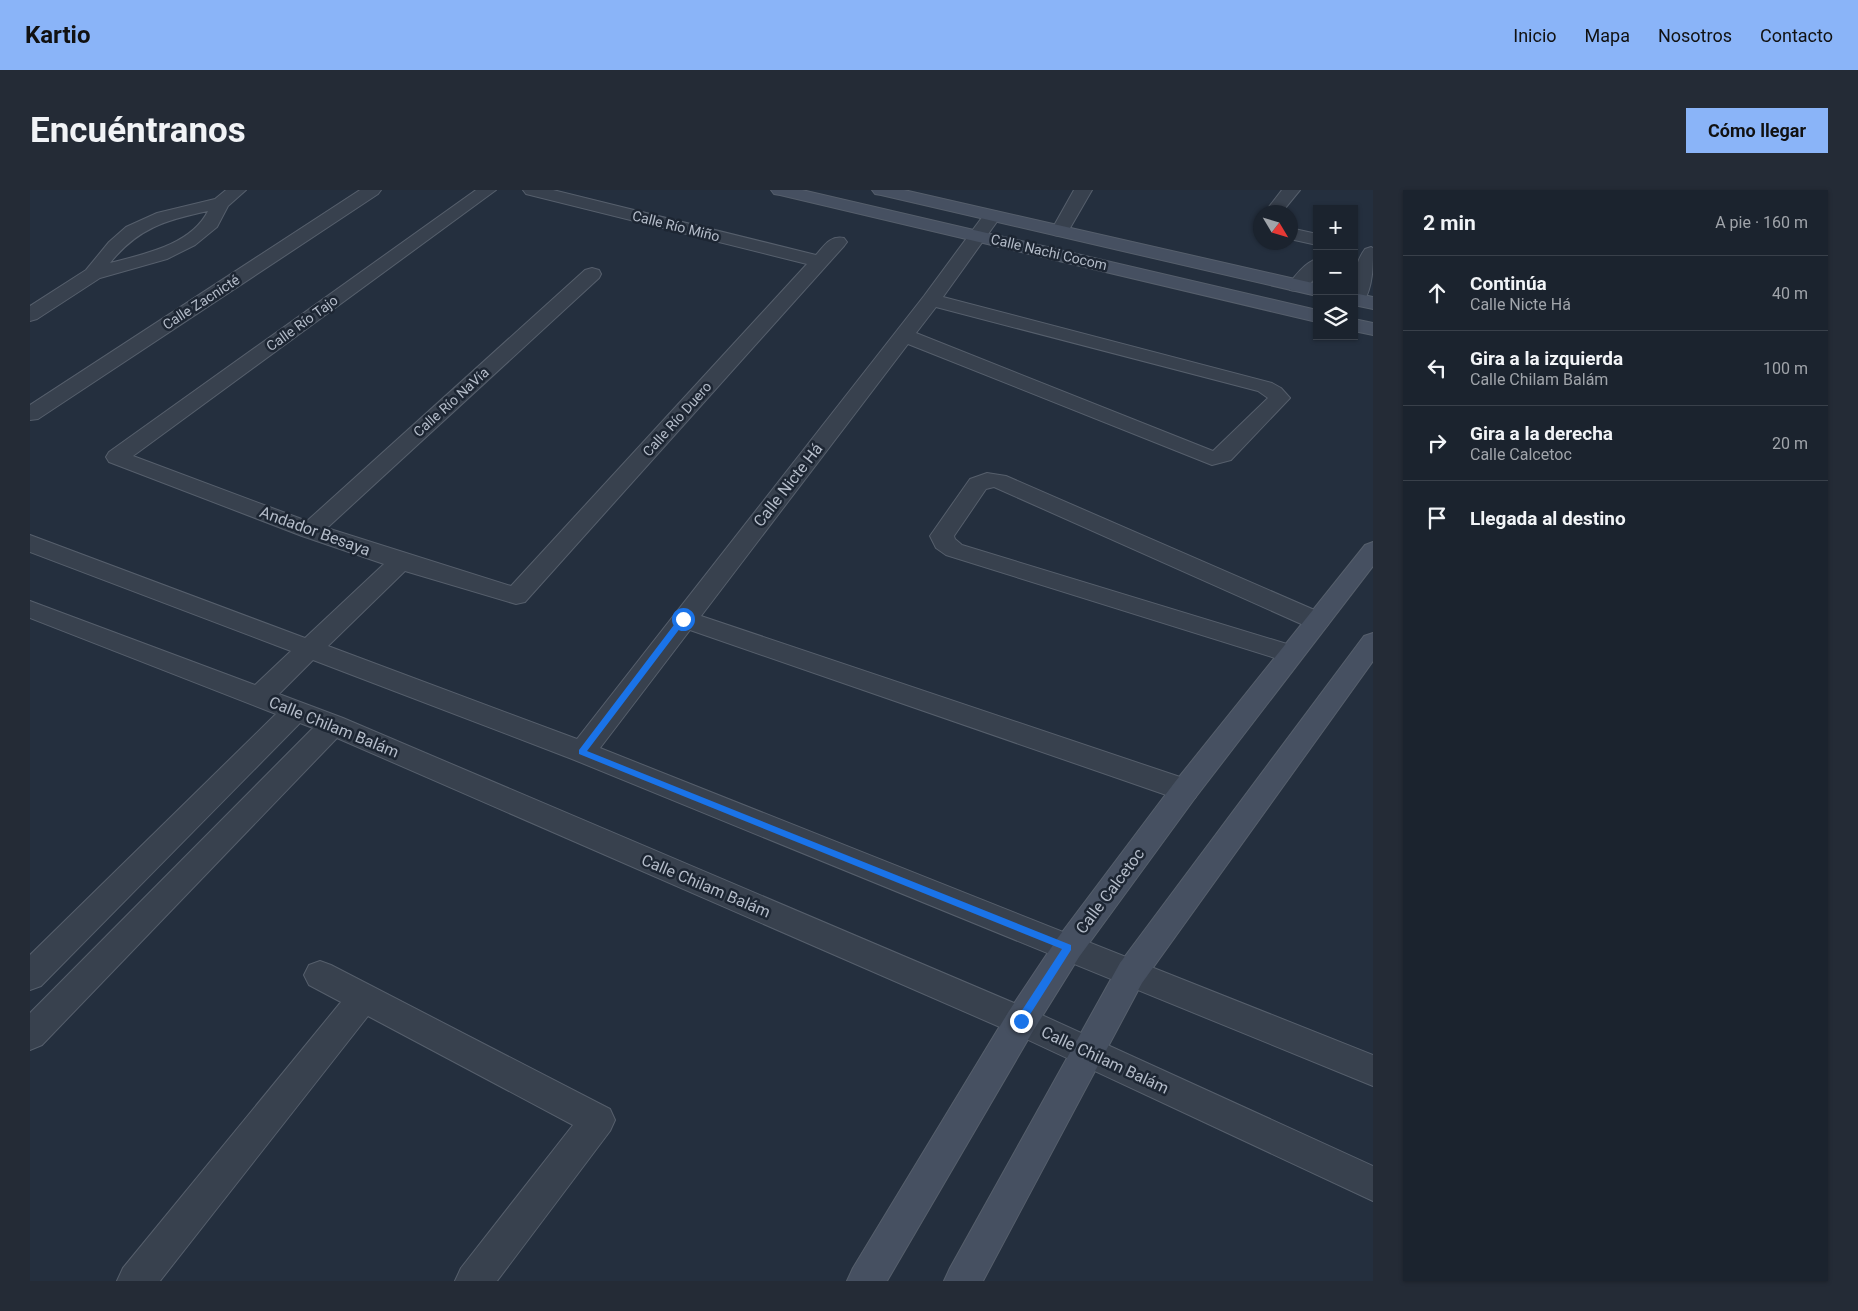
<!DOCTYPE html>
<html lang="es">
<meta charset="utf-8">
<style>
:root{--surface:#1b232e;--page:#242b36;--text:#f1f3f6;--muted:#a0a4aa;--line:#39404a;--accent:#8ab4f8}
body{margin:0;font-family:Roboto,sans-serif;background:var(--page);color:var(--text)}
.controls{position:absolute;right:15px;top:15px;display:grid;overflow:hidden;border-radius:0px;box-shadow:0 1px 4px #0004}
.controls button{width:45px;height:45px;display:grid;place-items:center;padding:0;border:0;border-bottom:1px solid var(--line);background:var(--surface);color:var(--text);font:25px sans-serif}
.compass{position:absolute;left:1223px;top:15px;width:45px;height:45px;border-radius:50%;background:var(--surface);box-shadow:0 1px 4px #0004;rotate:128deg}
.stop{position:absolute;width:15px;height:15px;margin:-11px;border:4px solid #1a73e8;border-radius:50%;background:#fff}
.stop.end{background:#1a73e8;border-color:#fff;box-shadow:0 1px 5px #0008}
.list{margin:0;padding:0;list-style:none}
h2{display:flex;justify-content:space-between;align-items:center;height:65px;margin:0;padding:0 20px;font-size:21px}
h2 small{font-size:16px;font-weight:400;color:var(--muted)}
.list li{display:grid;grid-template-columns:32px 1fr auto;gap:15px;align-items:center;box-sizing:border-box;height:75px;padding:0 20px;border-top:1px solid var(--line)}
.list b{display:block;font-size:19px;white-space:nowrap}
.list p{margin:0;font-size:16px;white-space:nowrap;color:var(--muted)}
.list em{font-size:16px;font-style:normal;color:var(--muted)}
.icon{flex:none;width:28px;height:28px;fill:none;stroke:currentColor;stroke-width:2;stroke-linecap:round;stroke-linejoin:round}
.map{position:relative;flex:none;width:1343px;height:1091px;overflow:hidden;border-radius:0px}
header{display:flex;align-items:center;gap:30px;box-sizing:border-box;height:70px;padding:0 25px;background:var(--accent);color:#111}
header strong{font-size:24px}
nav{display:flex;gap:28px;margin-inline-start:auto;font-size:18px}
.intro{display:flex;align-items:center;justify-content:space-between;box-sizing:border-box;height:120px;padding:0 30px}
h1{margin:0;font-size:35px}
.button{padding:12px 22px;border-radius:0px;background:var(--accent);color:#111;font-size:18px;font-weight:700}
main{display:flex;gap:30px;padding:0 30px}
aside{flex:1;background:var(--surface);border-radius:0px;box-shadow:0 1px 4px #0004}
.map>svg:first-child{display:block}
</style>
<header>
<strong>Kartio</strong>
<nav><a>Inicio</a><a>Mapa</a><a>Nosotros</a><a>Contacto</a></nav>
</header>
<div class="intro"><h1>Encuéntranos</h1><a class="button">Cómo llegar</a></div>
<main>
<div class="map">
<svg width="1343" height="1091" viewBox="0 0 1343 1091">
<rect width="100%" height="100%" fill="#242f3e"/>
<g fill="none" stroke-linecap="round" stroke-linejoin="round">
<defs>
<path id="street" d="M 196,0 L 216,0 L 198,16 L 187,37 L 165,55 L 137,69 L 70,88 L 7,129 L 0,131 L 0,116 L 56,80 L 79,52 L 96,37 L 127,23 L 185,9 ZM 178,21 C 161,55 114,64 80,73 C 108,38 136,30 178,21 Z
M 330,0 L 351,0 L 348,4 L 8,229 L 0,230 L 0,215 Z
M 446,0 L 466,0 L 103,266 L 277,331 L 555,80 L 562,78 L 569,80 L 571,84 L 569,88 L 297,338 L 481,396 L 777,74 L 496,4 L 493,0 L 523,0 L 786,65 C 794,56 800,45 814,48 L 817,52 L 814,56 L 495,412 L 486,414 L 375,381 L 298,456 L 547,549 L 894,106 L 956,22 L 962,21 L 968,22 L 971,26 L 913,107 L 1242,193 L 1251,198 L 1260,208 L 1201,270 L 1182,275 L 878,154 L 671,426 L 1165,592 L 1169,600 L 1165,608 L 1155,611 L 1145,608 L 660,440 L 570,558 L 1343,865 L 1343,896 L 542,569 L 283,470 L 249,504 L 313,528 L 1003,821 L 1343,976 L 1343,1011 L 979,841 L 307,548 L 12,855 L 0,860 L 0,823 L 283,538 L 270,533 L 11,796 L 0,800 L 0,765 L 246,524 L 0,428 L 0,411 L 225,495 L 261,461 L 0,362 L 0,345 L 275,448 L 354,374 L 272,346 L 79,272 L 76,267 L 79,262 ZM 906,117 L 1228,201 L 1238,208 L 1183,261 L 886,143 Z
M 1044,0 L 1062,0 L 1036,45 L 1030,46 L 1024,45 L 1021,41 Z
M 1252,0 L 1270,0 L 1252,22 L 1235,22 Z
M 1260,38 L 1287,44 L 1287,55 L 1260,49 Z
M 1341,57 L 1343,58 C 1343,77 1343,97 1333,113 L 1324,114 C 1324,95 1323,75 1335,59 Z
M 1287,69 L 1287,86 C 1278,95 1274,103 1260,100 L 1258,96 C 1264,86 1276,72 1287,69 Z
M 957,283 L 976,286 L 1296,425 L 1300,431 L 1296,437 L 1287,440 L 1278,437 L 964,297 L 956,299 L 924,346 L 925,349 L 932,355 L 1270,458 L 1274,464 L 1270,470 L 1261,473 L 916,365 L 906,358 L 900,346 L 940,289 Z
M 290,771 L 301,775 L 580,919 L 585,930 L 580,941 L 467,1091 L 425,1091 L 431,1078 L 543,935 L 338,826 L 130,1091 L 87,1091 L 93,1078 L 311,812 L 279,795 L 274,785 L 279,775 Z"/>
<path id="secondary" d="M 741,0 L 772,0 L 1287,120 L 1287,132 L 750,5 L 744,4 Z
M 842,0 L 874,0 L 1287,94 L 1287,106 L 851,5 L 845,4 Z
M 1324,103 L 1343,107 L 1343,119 L 1324,115 Z
M 1324,129 L 1343,133 L 1343,145 L 1324,141 Z
M 1343,352 L 1343,376 L 1165,608 L 1049,767 L 1003,841 L 857,1091 L 817,1091 L 823,1078 L 979,821 L 1027,749 L 1145,592 L 1335,355 Z
M 1343,443 L 1343,471 L 1112,793 L 953,1091 L 914,1091 L 920,1078 L 1090,773 L 1334,446 Z"/>
</defs>
<use href="#street" stroke="#565f6c" stroke-width="2"/>
<use href="#secondary" stroke="#565f6c" stroke-width="2"/>
<use href="#street" fill="#38414e" fill-rule="evenodd"/>
<use href="#secondary" fill="#465061" fill-rule="evenodd"/>
</g>
<path fill="#1a73e8" d="M 650,427 L 657,429 L 557,561 L 1041,755 L 1041,760 L 994,834 L 987,834 L 987,828 L 1032,759 L 549,564 L 549,560 Z"/>
<g text-anchor="middle" dominant-baseline="central" stroke-width="5" stroke-linejoin="round" paint-order="stroke">
<g font-size="14" fill="#b4bcc9" stroke="#1d2633">
<text transform="translate(646 36) rotate(14)">Calle Río Miño</text>
<text transform="translate(1019 62) rotate(13)">Calle Nachi Cocom</text>
<text transform="translate(171 112) rotate(-33)">Calle Zacnicté</text>
<text transform="translate(272 133) rotate(-36)">Calle Río Tajo</text>
<text transform="translate(421 212) rotate(-42)">Calle Río NaVía</text>
<text transform="translate(647 229) rotate(-48)">Calle Río Duero</text>
</g>
<g font-size="16" fill="#b4bcc9" stroke="#1d2633">
<text transform="translate(758 295) rotate(-52)">Calle Nicte Há</text>
<text transform="translate(285 341) rotate(20)">Andador Besaya</text>
<text transform="translate(304 537) rotate(22)">Calle Chilam Balám</text>
<text transform="translate(676 696) rotate(23)">Calle Chilam Balám</text>
<text transform="translate(1080 701) rotate(-53)">Calle Calcetoc</text>
<text transform="translate(1075 870) rotate(25)">Calle Chilam Balám</text>
</g>
</g>
</svg>
<div class="controls">
<button>+</button>
<button>−</button>
<button><svg class="icon" aria-label="layers" viewBox="0 0 24 24"><path d="M12 4l9 5-9 5-9-5zM3 14l9 5 9-5"/></svg></button>
</div>
<svg class="compass" viewBox="-18 -18 36 36"><path d="M0-13l5 13h-10z" fill="#e53935"/><path d="M0 13l5-13h-10z" fill="#a0a4aa"/></svg>
<div class="stop" style="left:653px;top:429px"></div>
<div class="stop end" style="left:991px;top:831px"></div>
</div>
<aside>
<h2>2 min<small>A pie · 160 m</small></h2>
<ul class="list">
<li><svg class="icon" aria-label="ahead" viewBox="0 0 24 24"><path d="M12 20V5M6 11l6-6 6 6"/></svg><div><b>Continúa</b><p>Calle Nicte Há</p></div><em>40 m</em></li>
<li><svg class="icon" aria-label="left" viewBox="0 0 24 24"><path d="M17 20v-9H6M10 6l-5 5 5 5"/></svg><div><b>Gira a la izquierda</b><p>Calle Chilam Balám</p></div><em>100 m</em></li>
<li><svg class="icon" aria-label="right" viewBox="0 0 24 24"><path d="M7 20v-9h11M14 6l5 5-5 5"/></svg><div><b>Gira a la derecha</b><p>Calle Calcetoc</p></div><em>20 m</em></li>
<li><svg class="icon" aria-label="arrive" viewBox="0 0 24 24"><path d="M6 21V4h12l-3 4 3 4H6"/></svg><div><b>Llegada al destino</b></div></li>
</ul>
</aside>
</main>
